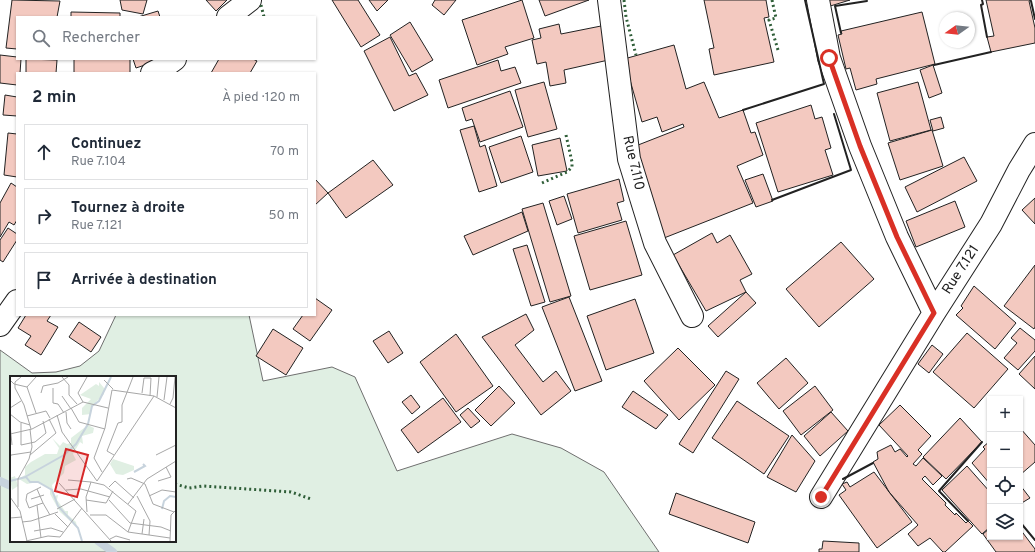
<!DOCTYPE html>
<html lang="fr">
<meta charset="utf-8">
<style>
:root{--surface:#fff;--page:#f2f2f3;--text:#1f2937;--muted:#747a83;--line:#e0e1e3}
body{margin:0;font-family:Overpass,sans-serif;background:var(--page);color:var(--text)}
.controls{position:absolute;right:12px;bottom:12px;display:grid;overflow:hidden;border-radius:0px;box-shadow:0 1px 3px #0004}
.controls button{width:36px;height:36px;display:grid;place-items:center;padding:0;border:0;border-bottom:1px solid var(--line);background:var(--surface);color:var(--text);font:20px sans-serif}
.compass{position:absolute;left:939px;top:12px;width:36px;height:36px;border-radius:50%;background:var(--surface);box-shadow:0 1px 3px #0004;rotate:255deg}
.stop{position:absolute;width:12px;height:12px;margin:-9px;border:3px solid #d93025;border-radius:50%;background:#fff}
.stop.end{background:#d93025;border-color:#fff;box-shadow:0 1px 4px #0008}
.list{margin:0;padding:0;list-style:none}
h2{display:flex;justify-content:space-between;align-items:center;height:52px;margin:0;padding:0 16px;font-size:17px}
h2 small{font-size:13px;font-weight:400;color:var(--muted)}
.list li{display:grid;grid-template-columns:26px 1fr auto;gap:12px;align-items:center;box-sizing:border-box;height:56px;margin:0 8px 8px;padding:0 8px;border:1px solid var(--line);border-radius:0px}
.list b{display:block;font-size:15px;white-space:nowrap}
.list p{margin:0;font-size:13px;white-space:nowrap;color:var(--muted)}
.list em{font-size:13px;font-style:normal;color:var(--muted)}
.icon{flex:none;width:22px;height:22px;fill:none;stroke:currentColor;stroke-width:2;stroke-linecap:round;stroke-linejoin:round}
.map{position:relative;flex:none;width:1035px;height:552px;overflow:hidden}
.search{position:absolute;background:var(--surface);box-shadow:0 1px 3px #0004;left:16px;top:16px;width:300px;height:44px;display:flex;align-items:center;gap:10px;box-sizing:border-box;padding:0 14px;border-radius:0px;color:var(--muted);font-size:15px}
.panel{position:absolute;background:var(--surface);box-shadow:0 1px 3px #0004;left:16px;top:72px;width:300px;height:244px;border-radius:0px}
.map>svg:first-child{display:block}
</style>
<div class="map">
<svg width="1035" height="552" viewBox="0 0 1035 552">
<rect width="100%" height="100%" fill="#fff"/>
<path fill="#e0efe3" stroke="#6f6f6f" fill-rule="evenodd" d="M 116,315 L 249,315 L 263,381 L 332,367 L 355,377 L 397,471 L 512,434 L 561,448 L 604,472 L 659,552 L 0,552 L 0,350 L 32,373 L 56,372 L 80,366 L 99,351 ZM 11,377 L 175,377 L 175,541 L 11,541 Z"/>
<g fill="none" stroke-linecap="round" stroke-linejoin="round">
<path stroke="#c7d3dd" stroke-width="8" d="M 0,481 L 11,486
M 98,541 L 113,552"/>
</g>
<path fill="#f3c9c0" stroke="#222" d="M 12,0 L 60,1 L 57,17 L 17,17 L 17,49 L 6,48 Z
M 120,0 L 147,0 L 143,14 L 122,10 Z
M 206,0 L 227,0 L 216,11 Z
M 332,0 L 358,0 L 380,35 L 361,47 Z
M 369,0 L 388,0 L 377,11 Z
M 435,0 L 456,0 L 444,15 L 432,5 Z
M 522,0 L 534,38 L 505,47 L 508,54 L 477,65 L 462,20 Z
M 539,0 L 589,0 L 545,16 Z
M 704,0 L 766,0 L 769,17 L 764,18 L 774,62 L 714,75 L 709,49 L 714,48 Z
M 825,0 L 850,0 L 827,7 Z
M 986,0 L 1031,0 L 1029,1 L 1035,28 L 1035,43 L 991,52 L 987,37 L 994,36 Z
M 158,11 L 160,17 L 138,17 Z
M 71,12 L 120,13 L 120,17 L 71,17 Z
M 922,12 L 935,64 L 876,79 L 877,84 L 856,90 L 850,68 L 846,69 L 838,35 L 842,34 L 841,31 Z
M 410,22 L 433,60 L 412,72 L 390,35 Z
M 559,24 L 561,34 L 606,25 L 613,59 L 564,70 L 566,83 L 550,86 L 546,62 L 537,64 L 532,40 L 541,38 L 539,29 Z
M 390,37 L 409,76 L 416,73 L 428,95 L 394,111 L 364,51 Z
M 674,45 L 686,89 L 704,82 L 719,118 L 743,110 L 751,133 L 755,132 L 763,155 L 737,166 L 753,203 L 664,238 L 633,147 L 684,127 L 683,124 L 662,132 L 657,117 L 642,122 L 624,59 Z
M 0,55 L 17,57 L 17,59 L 21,59 L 20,73 L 17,73 L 17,85 L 0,83 Z
M 26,59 L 57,60 L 56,73 L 26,73 Z
M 74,59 L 130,59 L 130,73 L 74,73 Z
M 133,59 L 163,59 L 136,68 Z
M 219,59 L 253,59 L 257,61 L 250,73 L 211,73 Z
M 498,60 L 501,71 L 515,67 L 521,83 L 448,108 L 439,80 Z
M 933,65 L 942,93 L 929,98 L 920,70 Z
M 544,82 L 557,129 L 528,137 L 515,90 Z
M 918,82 L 931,130 L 890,141 L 877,93 Z
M 510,91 L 523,127 L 480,142 L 472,119 L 466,121 L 462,108 Z
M 5,95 L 17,97 L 17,116 L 3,115 Z
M 811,105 L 815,119 L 822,117 L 831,148 L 825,150 L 833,175 L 778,192 L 756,123 Z
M 941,117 L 944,128 L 933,131 L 930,120 Z
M 474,126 L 480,147 L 485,145 L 497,186 L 479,192 L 460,130 Z
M 932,130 L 943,166 L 900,180 L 888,143 Z
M 8,133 L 17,134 L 17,177 L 4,175 Z
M 521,136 L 533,172 L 501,183 L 489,147 Z
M 560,138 L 567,171 L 538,176 L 532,145 Z
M 964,157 L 977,181 L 917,212 L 905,187 Z
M 373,160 L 393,185 L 346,218 L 328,193 Z
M 763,174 L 773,201 L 756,207 L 745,180 Z
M 315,179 L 328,193 L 315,205 Z
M 619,179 L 624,201 L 617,203 L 622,220 L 578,233 L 567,194 Z
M 11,183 L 17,187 L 17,220 L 14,225 L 9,222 L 0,237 L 0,203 Z
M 564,196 L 572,219 L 557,225 L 549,201 Z
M 1035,198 L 1035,224 L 1022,210 Z
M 955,201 L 965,227 L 916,247 L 906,221 Z
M 543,203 L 571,296 L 550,302 L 522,209 Z
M 522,212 L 528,231 L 473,255 L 464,236 Z
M 626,221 L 642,275 L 590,290 L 574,236 Z
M 8,228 L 17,234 L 17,240 L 3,262 L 0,260 L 0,240 Z
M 712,233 L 717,243 L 730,235 L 752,274 L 740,280 L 746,292 L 706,311 L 673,255 Z
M 841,242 L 874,279 L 819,327 L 786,289 Z
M 527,245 L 545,302 L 531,306 L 513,249 Z
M 1035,265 L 1035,327 L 1034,329 L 1004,306 Z
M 974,286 L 1016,323 L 995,349 L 956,315 L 963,308 L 961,306 Z
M 746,292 L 756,303 L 718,337 L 708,326 Z
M 569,297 L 602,381 L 575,391 L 542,307 Z
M 315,298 L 332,310 L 310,341 L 293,329 L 303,315 L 315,315 Z
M 635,299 L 654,353 L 606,370 L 587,316 Z
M 526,314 L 534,330 L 515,345 L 543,382 L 556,371 L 571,391 L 541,415 L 482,337 Z
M 26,315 L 51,315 L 47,321 L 58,327 L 41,355 L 25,345 L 31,336 L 18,328 Z
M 79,322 L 101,337 L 91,352 L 69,337 Z
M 1020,328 L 1035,340 L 1035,351 L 1018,370 L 1004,358 L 1017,343 L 1011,338 Z
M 273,329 L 303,348 L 286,375 L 256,356 Z
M 389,331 L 403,353 L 388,363 L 373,341 Z
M 967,333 L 1008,369 L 974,408 L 933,372 Z
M 456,334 L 493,386 L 456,412 L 420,362 Z
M 932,345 L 943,354 L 929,373 L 918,364 Z
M 678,348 L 715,385 L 679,420 L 644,381 Z
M 1035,356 L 1035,389 L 1019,374 Z
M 786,358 L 808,383 L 779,409 L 757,383 Z
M 726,371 L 739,379 L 693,453 L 679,444 Z
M 499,386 L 515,403 L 491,426 L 475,410 Z
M 815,386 L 833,410 L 801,435 L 783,411 Z
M 633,391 L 668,415 L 656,429 L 622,407 Z
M 411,395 L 420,407 L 412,414 L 402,402 Z
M 443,398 L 461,422 L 418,453 L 401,430 Z
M 737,401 L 789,436 L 764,474 L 712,438 Z
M 900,405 L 931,436 L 918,450 L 922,454 L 913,464 L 916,466 L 923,458 L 942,476 L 933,485 L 925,476 L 922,479 L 946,503 L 945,505 L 955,515 L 956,513 L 966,523 L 968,521 L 973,526 L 945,552 L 943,552 L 930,538 L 918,546 L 908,534 L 918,525 L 889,492 L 873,462 L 878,459 L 877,452 L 891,445 L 895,452 L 900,449 L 907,457 L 908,456 L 879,425 Z
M 468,408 L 480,421 L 471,428 L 460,415 Z
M 831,412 L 848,431 L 820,456 L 804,436 Z
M 960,418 L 982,442 L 946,479 L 923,457 Z
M 1020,428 L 1035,445 L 1035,462 L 1020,475 Z
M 792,435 L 815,461 L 796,492 L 767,477 Z
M 990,441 L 990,484 L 972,463 L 985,449 L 983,447 Z
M 967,466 L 990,492 L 990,527 L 982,534 L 942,490 Z
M 874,472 L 912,522 L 877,548 L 839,495 L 846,490 L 842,484 L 847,482 L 850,487 Z
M 1020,485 L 1030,498 L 1020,504 Z
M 676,493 L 755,522 L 748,543 L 669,514 Z
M 990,528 L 990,537 L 1020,537 L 1020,529 L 1035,549 L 1035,552 L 996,552 L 983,534 Z
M 823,541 L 859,543 L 859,552 L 819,552 L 819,549 L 822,549 Z"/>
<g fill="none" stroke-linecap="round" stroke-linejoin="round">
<defs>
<path id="minor" d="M 609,0 L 629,159 L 655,243 L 692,316
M 818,0 L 829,58 L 860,146 L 897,237 L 934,313
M 228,17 L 250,0
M 152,73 L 164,67 L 175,59
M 0,325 L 17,301
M 821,497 L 934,313 L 991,224 L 1019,170 L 1035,144"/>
</defs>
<use href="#minor" stroke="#222" stroke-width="24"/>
<use href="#minor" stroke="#fff" stroke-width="22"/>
<path stroke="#2f5e38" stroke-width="3" stroke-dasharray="2 3" stroke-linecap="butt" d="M 624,0 L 626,17 L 636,55
M 772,0 L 776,18 L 769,20 L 778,50
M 261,5 L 264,17
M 542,183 L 567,172 L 572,167 L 572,162 L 566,135
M 175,484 L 189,488 L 203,486 L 291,492 L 311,499"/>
<path stroke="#222" stroke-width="2" d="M 982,0 L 983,4 L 981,5 L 987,37
M 1031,1 L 1035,19
M 841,33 L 835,6 L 867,1
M 934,65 L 991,52
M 743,110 L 824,84 L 805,0
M 772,200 L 851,170 L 834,114
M 843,479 L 873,463
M 968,521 L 939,491 L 982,442
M 1020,522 L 1035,540"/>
</g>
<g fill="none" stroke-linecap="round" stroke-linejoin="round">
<path stroke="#d93025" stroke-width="5" d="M 821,497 L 934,313 L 897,237 L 860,146 L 829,58"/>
</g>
<g text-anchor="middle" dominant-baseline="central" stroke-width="3" stroke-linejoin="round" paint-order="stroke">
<g font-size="14" fill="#222" stroke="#fff">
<text transform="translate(633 163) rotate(77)">Rue 7.110</text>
<text transform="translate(961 270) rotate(-57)">Rue 7.121</text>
</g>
</g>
<g transform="translate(10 376)">
<rect width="166" height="166" fill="#fff"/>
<path d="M 89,6 L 94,12 L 94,18 L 82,30 L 81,38 L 72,39 L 72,32 L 81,23 L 70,19 L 86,8 L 89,10 ZM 78,49 L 84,52 L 83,57 L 72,60 L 73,68 L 70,66 L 63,78 L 66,84 L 55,90 L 54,97 L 42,109 L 44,120 L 48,119 L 47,124 L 55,135 L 58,135 L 58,139 L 66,146 L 67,151 L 50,136 L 40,118 L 40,112 L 28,106 L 17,108 L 9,103 L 15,99 L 15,91 L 21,86 L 35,78 L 47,78 L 49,72 L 42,62 L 50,70 L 53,66 L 57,68 L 61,67 L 61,62 ZM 103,83 L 124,90 L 124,94 L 113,99 L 106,98 L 100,88 ZM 5,100 L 8,110 L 2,114 L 0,102 Z" fill="#e0efe3"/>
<path fill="none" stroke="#c7d3dd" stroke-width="2" d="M 124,96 L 135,90 L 133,88M 15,101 L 54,79 L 66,68 L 78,48 L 82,30 L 89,25 L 101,1M 0,105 L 16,101 L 20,106 L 28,106 L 42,114 L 48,130 L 68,152 L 72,165M 152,133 L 154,125 L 160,120 L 166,121"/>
<path fill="none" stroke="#a7a7a7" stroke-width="1" d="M 11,1 L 5,6 L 5,12 L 14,29 L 21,53M 52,1 L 59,9 L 59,19 L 67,28M 0,4 L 4,8 L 17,11 L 26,1M 94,4 L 103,13M 17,11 L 26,37M 43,12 L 43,27 L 48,28 L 54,37M 31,17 L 33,10 L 48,7 L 58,1M 132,17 L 134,2 L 141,2 L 140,20M 52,20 L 61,33M 147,21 L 149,1M 154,24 L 157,1M 73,26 L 68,17 L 77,1M 160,28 L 163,22 L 165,1M 0,32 L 11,25M 61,32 L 69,46 L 95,53M 56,36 L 57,47 L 61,53M 0,38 L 10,46 L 20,49M 47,39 L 52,56 L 87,105M 17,40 L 36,35 L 40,42M 11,47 L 11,69 L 25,66 L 36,57 L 33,45M 0,48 L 2,69M 0,58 L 22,53 L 73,26 L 98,32M 20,79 L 46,57 L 39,43M 104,79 L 97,75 L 108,47 L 112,46 L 112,29 L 123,1M 146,79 L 166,69M 0,82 L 1,79 L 21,76M 92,96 L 84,82 L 95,52 L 102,14 L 144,20 L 166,32M 117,103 L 121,102 L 135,108 L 143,128 L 164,136M 58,104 L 81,106M 87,105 L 144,20M 148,105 L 161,101 L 156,91M 49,107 L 101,165M 99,111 L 105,105 L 124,122M 27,113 L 33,127M 56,114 L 71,113 L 100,121M 127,120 L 140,145 L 139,159M 139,120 L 152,114 L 166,116M 0,121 L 10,135 L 17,165M 21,123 L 34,119M 76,124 L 96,127 L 103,115M 99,124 L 120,147 L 151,151 L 161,155M 118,128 L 137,103 L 166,85M 27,129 L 33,127 L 40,139M 8,131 L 8,103 L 19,83 L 22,71 L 20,53M 47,133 L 65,123M 77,136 L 76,121 L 81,106 L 94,109 L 126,135 L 118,156M 45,138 L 58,151M 80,139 L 96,139 L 118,156 L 160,162M 0,142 L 12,141M 12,146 L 21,145 L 48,136M 24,155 L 41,152 L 53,156M 132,158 L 134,143M 31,162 L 27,129 L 19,132 L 16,124 L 17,118 L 31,111M 100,163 L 106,160 L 120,164M 16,165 L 38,160 L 50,161 L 72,132M 160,165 L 161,139 L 166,134"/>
<path fill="#d62828" fill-opacity="0.15" stroke="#d62828" stroke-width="2" d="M 56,73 L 78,79 L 67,121 L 45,115 Z"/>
<rect width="166" height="166" fill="none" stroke="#222" stroke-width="2"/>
</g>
</svg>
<div class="controls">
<button>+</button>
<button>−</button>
<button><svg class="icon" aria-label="locate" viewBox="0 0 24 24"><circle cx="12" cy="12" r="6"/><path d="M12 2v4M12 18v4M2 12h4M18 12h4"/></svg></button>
<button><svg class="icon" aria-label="layers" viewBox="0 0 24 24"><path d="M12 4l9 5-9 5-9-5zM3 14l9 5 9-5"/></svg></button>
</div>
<svg class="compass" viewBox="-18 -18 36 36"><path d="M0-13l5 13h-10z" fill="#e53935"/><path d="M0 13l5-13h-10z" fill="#747a83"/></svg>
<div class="stop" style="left:829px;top:58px"></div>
<div class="stop end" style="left:821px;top:497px"></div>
<div class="search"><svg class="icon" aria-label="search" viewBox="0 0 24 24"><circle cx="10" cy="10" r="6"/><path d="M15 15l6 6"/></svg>Rechercher</div>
<section class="panel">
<h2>2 min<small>À pied · 120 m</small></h2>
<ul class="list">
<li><svg class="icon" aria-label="ahead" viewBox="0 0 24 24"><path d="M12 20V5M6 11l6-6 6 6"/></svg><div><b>Continuez</b><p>Rue 7.104</p></div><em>70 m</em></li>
<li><svg class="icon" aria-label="right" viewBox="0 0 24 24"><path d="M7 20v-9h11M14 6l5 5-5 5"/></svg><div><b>Tournez à droite</b><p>Rue 7.121</p></div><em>50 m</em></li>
<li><svg class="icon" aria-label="arrive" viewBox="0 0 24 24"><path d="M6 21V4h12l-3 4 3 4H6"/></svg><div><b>Arrivée à destination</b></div></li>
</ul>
</section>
</div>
